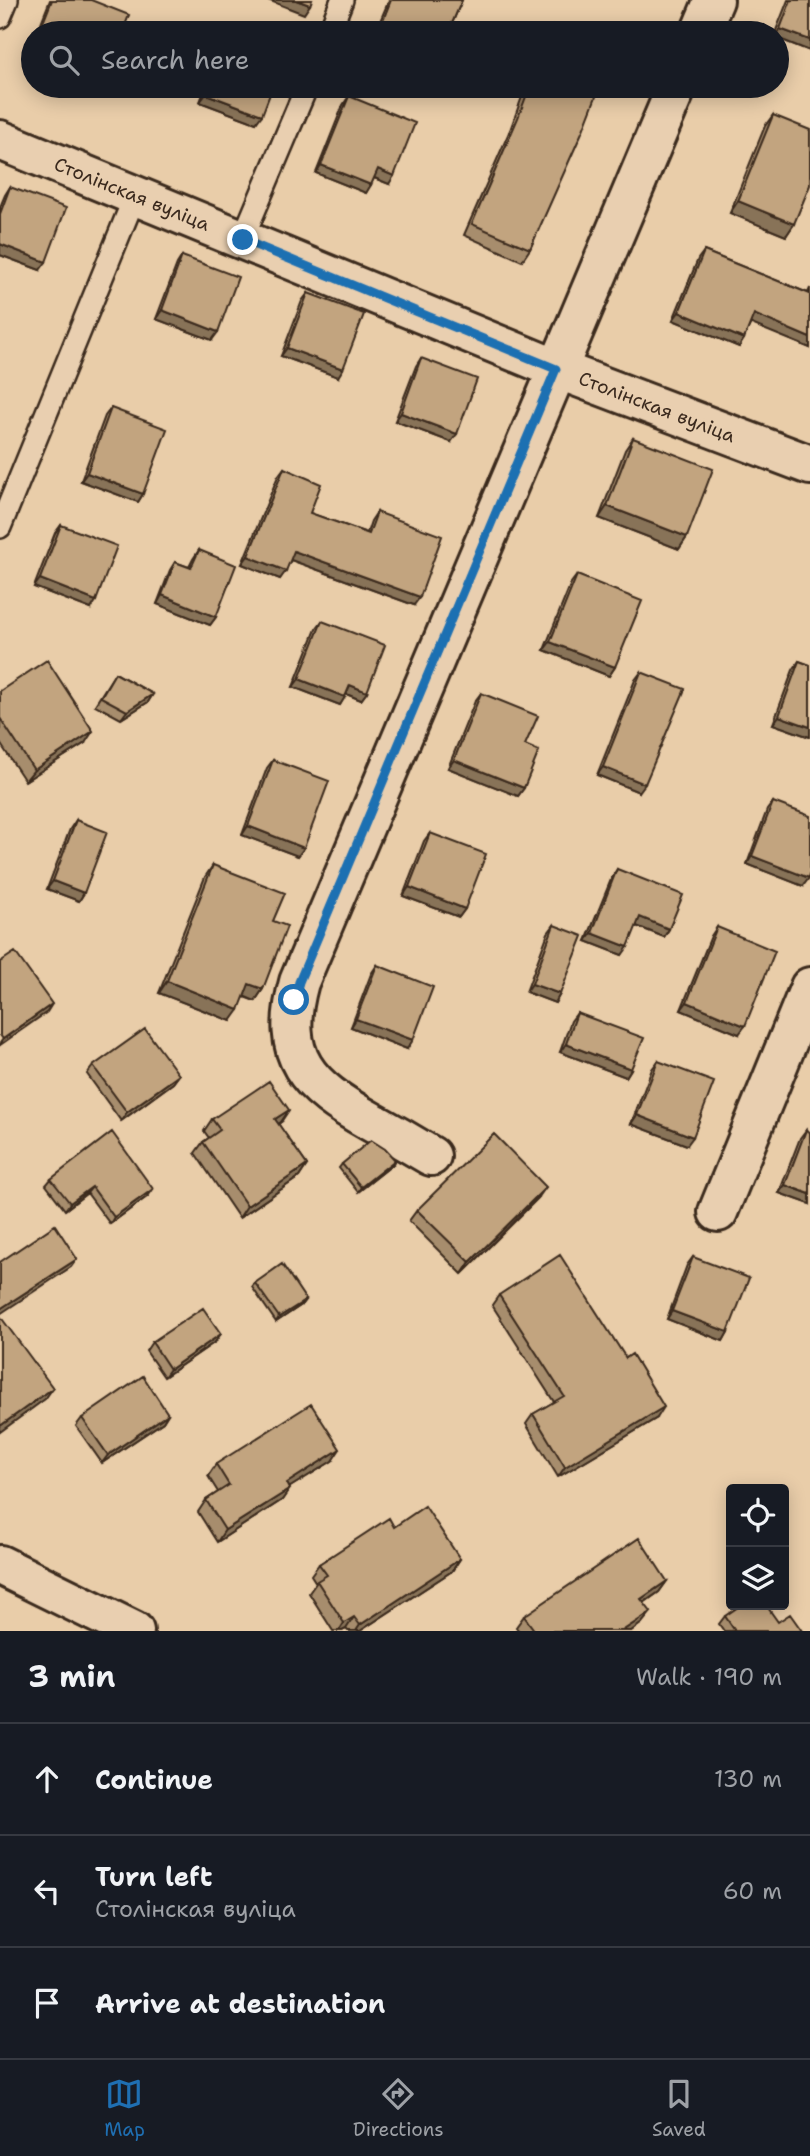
<!DOCTYPE html>
<meta charset="utf-8">
<style>
:root{--surface:#171b24;--page:#242831;--text:#f1f3f6;--muted:#9ea1a6;--line:#363941;--accent:#1f6fb2}
body{margin:0;font-family:"Shantell Sans",sans-serif;background:var(--page);color:var(--text)}
.controls{position:absolute;right:21px;bottom:21px;display:grid;overflow:hidden;border-radius:7px;box-shadow:0 4px 18px #0003}
.controls button{width:63px;height:63px;display:grid;place-items:center;padding:0;border:0;border-bottom:2px solid var(--line);background:var(--surface);color:var(--text);font:35px sans-serif}
.stop{position:absolute;width:21px;height:21px;margin:-16px;border:5px solid #1f6fb2;border-radius:50%;background:#fff}
.stop.end{background:#1f6fb2;border-color:#fff;box-shadow:0 2px 7px #0008}
.list{margin:0;padding:0;list-style:none}
h2{display:flex;justify-content:space-between;align-items:center;height:91px;margin:0;padding:0 28px;font-size:30px}
h2 small{font-size:23px;font-weight:400;color:var(--muted)}
.list li{display:grid;grid-template-columns:46px 1fr auto;gap:21px;align-items:center;box-sizing:border-box;height:112px;padding:0 28px;border-top:2px solid var(--line)}
.list b{display:block;font-size:26px;white-space:nowrap}
.list p{margin:0;font-size:23px;white-space:nowrap;color:var(--muted)}
.list em{font-size:23px;font-style:normal;color:var(--muted)}
.icon{flex:none;width:38px;height:38px;fill:none;stroke:currentColor;stroke-width:2;stroke-linecap:round;stroke-linejoin:round}
.map{position:relative;flex:none;width:810px;height:1631px;overflow:hidden}
.search{position:absolute;background:var(--surface);box-shadow:0 4px 18px #0003;left:21px;right:21px;top:21px;height:77px;display:flex;align-items:center;gap:18px;box-sizing:border-box;padding:0 24px;border-radius:38px;color:var(--muted);font-size:26px}
.sheet{height:427px;background:var(--surface)}
nav{display:flex;justify-content:space-around;align-items:center;box-sizing:border-box;height:98px;border-top:2px solid var(--line);background:var(--surface);font-size:19px;color:var(--muted)}
nav a{display:grid;justify-items:center;gap:4px}
nav .on{color:var(--accent)}
.map>svg:first-child{display:block}
</style>
<div class="map">
<svg width="810" height="1631" viewBox="0 0 810 1631">
<rect width="100%" height="100%" fill="#e9cda9"/>
<filter id="ink" filterUnits="userSpaceOnUse"><feTurbulence type="fractalNoise" baseFrequency=".0143" numOctaves="2"/><feDisplacementMap in="SourceGraphic" scale="14" xChannelSelector="R" yChannelSelector="G"/><feConvolveMatrix kernelMatrix="1 2 1 2 8 2 1 2 1" color-interpolation-filters="sRGB"/></filter>
<g filter="url(#ink)">
<g fill="none" stroke-linecap="round" stroke-linejoin="round">
<defs>
<path id="lane" d="M 0,17 L 7,0
M 329,33 L 342,0
M 242,240 L 307,86
M 0,527 L 135,196"/>
<path id="street" d="M 700,33 L 714,0
M 0,140 L 557,369 L 810,465
M 431,1156 C 411,1144 390,1132 370,1121 C 308,1086 278,1058 299,982 L 677,86
M 718,1212 L 810,987
M 0,1565 L 134,1631"/>
</defs>
<use href="#lane" stroke="#3b2a1e" stroke-width="26"/>
<use href="#street" stroke="#3b2a1e" stroke-width="44"/>
<use href="#lane" stroke="#e9cfb0" stroke-width="21"/>
<use href="#street" stroke="#e9cfb0" stroke-width="38"/>
</g>
<path fill="#a78d6d" stroke="#3b2a1e" stroke-width="2" d="M 50,0 L 91,0 L 122,33 L 37,33 Z
M 389,0 L 462,0 L 448,33 L 375,33 Z
M 788,0 L 810,0 L 810,51 L 777,38 L 777,33 L 775,33 Z
M 206,86 L 273,86 L 256,123 L 200,102 Z
M 526,86 L 600,86 L 530,249 L 522,261 L 464,235 L 510,130 Z
M 349,96 L 389,184 L 374,178 L 366,193 L 316,173 L 343,105 Z
M 773,115 L 794,224 L 786,236 L 730,213 L 765,126 Z
M 10,187 L 40,270 L 0,255 L 0,207 L 5,195 Z
M 704,251 L 808,293 L 810,288 L 810,348 L 751,323 L 739,347 L 673,320 L 698,259 Z
M 182,256 L 212,340 L 156,319 L 177,264 Z
M 308,293 L 338,377 L 281,356 L 302,301 Z
M 421,358 L 451,442 L 395,421 L 416,366 Z
M 111,408 L 143,494 L 138,502 L 81,481 L 105,416 Z
M 633,438 L 687,537 L 679,549 L 599,518 L 625,450 Z
M 284,468 L 310,513 L 367,533 L 371,521 L 377,512 L 414,605 L 291,560 L 280,579 L 242,564 L 278,476 Z
M 61,525 L 91,609 L 34,587 L 55,533 Z
M 199,550 L 216,617 L 210,625 L 157,604 L 170,570 L 175,562 L 189,567 L 193,559 Z
M 577,575 L 615,667 L 609,676 L 544,650 L 571,583 Z
M 322,621 L 367,692 L 361,700 L 346,694 L 340,705 L 293,687 L 316,629 Z
M 799,661 L 810,665 L 810,737 L 773,724 L 793,670 Z
M 641,672 L 639,792 L 597,775 L 635,680 Z
M 115,673 L 153,694 L 148,702 L 121,719 L 95,705 Z
M 0,691 L 85,743 L 25,781 L 0,743 Z
M 481,693 L 525,745 L 524,788 L 518,796 L 448,768 L 475,701 Z
M 273,760 L 304,848 L 298,856 L 242,835 L 267,768 Z
M 773,802 L 803,886 L 747,864 L 767,810 Z
M 76,820 L 84,893 L 79,901 L 47,889 L 70,829 Z
M 430,833 L 465,909 L 459,917 L 403,896 L 424,841 Z
M 213,865 L 273,921 L 263,989 L 255,1001 L 244,997 L 231,1021 L 159,993 L 205,877 Z
M 617,869 L 669,929 L 664,937 L 636,926 L 622,955 L 586,941 L 612,877 Z
M 554,925 L 560,994 L 555,1003 L 526,992 L 548,933 Z
M 717,927 L 739,1034 L 681,1010 L 711,936 Z
M 377,965 L 407,1049 L 351,1027 L 371,974 Z
M 577,1013 L 631,1069 L 626,1077 L 560,1052 L 571,1021 Z
M 658,1061 L 687,1145 L 631,1124 L 652,1069 Z
M 93,1066 L 179,1075 L 173,1083 L 121,1121 L 87,1074 Z
M 212,1119 L 281,1122 L 278,1124 L 307,1165 L 299,1177 L 239,1218 L 195,1153 L 203,1142 L 209,1138 L 204,1131 Z
M 806,1130 L 810,1204 L 779,1193 L 800,1138 Z
M 342,1164 L 392,1165 L 358,1192 L 339,1168 Z
M 51,1179 L 153,1189 L 148,1196 L 110,1224 L 87,1193 L 65,1210 L 46,1185 Z
M 538,1198 L 462,1274 L 409,1221 L 417,1210 Z
M 693,1257 L 728,1332 L 723,1341 L 667,1319 L 687,1265 Z
M 255,1283 L 306,1300 L 303,1304 L 276,1322 L 252,1287 Z
M 499,1295 L 626,1358 L 657,1418 L 558,1477 L 526,1424 L 533,1414 L 554,1402 L 492,1305 Z
M 152,1342 L 215,1342 L 164,1377 L 146,1351 Z
M 168,1414 L 163,1422 L 102,1463 L 76,1426 L 82,1418 Z
M 332,1461 L 290,1487 L 282,1500 L 217,1542 L 198,1512 L 206,1500 L 218,1492 L 208,1476 L 216,1464 Z
M 394,1527 L 460,1559 L 452,1571 L 360,1631 L 348,1631 L 346,1629 L 342,1631 L 333,1631 L 309,1593 L 316,1583 L 311,1575 L 319,1564 Z
M 667,1581 L 659,1592 L 644,1603 L 642,1623 L 631,1631 L 519,1631 L 516,1627 L 524,1616 Z
M 725,1616 L 802,1631 L 724,1631 L 719,1624 Z"/>
<path fill="#887359" stroke="#3b2a1e" stroke-width="2" d="M 268,0 L 296,0 L 310,5 L 304,14 Z
M 780,29 L 810,40 L 810,51 L 777,38 L 777,33 Z
M 206,94 L 262,115 L 256,123 L 200,102 Z
M 321,165 L 371,185 L 366,193 L 316,173 Z
M 378,169 L 394,176 L 389,184 L 372,177 Z
M 738,201 L 794,224 L 786,236 L 730,213 Z
M 0,244 L 46,262 L 40,270 L 0,255 Z
M 162,310 L 218,332 L 212,340 L 156,319 Z
M 679,312 L 744,339 L 739,347 L 673,320 Z
M 754,314 L 810,338 L 810,348 L 749,323 Z
M 287,348 L 343,369 L 338,377 L 281,356 Z
M 401,413 L 457,434 L 451,442 L 395,421 Z
M 87,473 L 143,494 L 138,502 L 81,481 Z
M 607,506 L 687,537 L 679,549 L 599,518 Z
M 294,551 L 420,597 L 414,605 L 288,559 Z
M 248,556 L 286,571 L 280,579 L 242,564 Z
M 40,579 L 96,601 L 91,609 L 34,587 Z
M 162,595 L 216,617 L 210,625 L 157,604 Z
M 550,642 L 615,667 L 609,676 L 544,650 Z
M 299,679 L 345,697 L 340,705 L 293,687 Z
M 350,685 L 367,692 L 361,700 L 344,693 Z
M 153,694 L 148,702 L 121,719 L 127,711 Z
M 779,716 L 810,727 L 810,737 L 773,724 Z
M 93,731 L 85,743 L 25,781 L 34,770 Z
M 454,760 L 524,788 L 518,796 L 448,768 Z
M 603,767 L 645,784 L 639,792 L 597,775 Z
M 248,826 L 304,848 L 298,856 L 242,835 Z
M 752,856 L 809,878 L 803,886 L 747,864 Z
M 53,881 L 84,893 L 79,901 L 47,889 Z
M 409,887 L 465,909 L 459,917 L 403,896 Z
M 640,917 L 669,929 L 664,937 L 634,925 Z
M 592,933 L 628,947 L 622,955 L 586,941 Z
M 167,981 L 239,1010 L 231,1021 L 159,993 Z
M 249,984 L 263,989 L 255,1001 L 241,995 Z
M 532,984 L 560,994 L 555,1003 L 526,992 Z
M 687,1002 L 745,1026 L 739,1034 L 681,1010 Z
M 52,1004 L 47,1012 L 0,1045 L 0,1043 L 3,1039 Z
M 356,1019 L 413,1040 L 407,1049 L 351,1027 Z
M 566,1044 L 631,1069 L 626,1077 L 560,1052 Z
M 179,1075 L 173,1083 L 121,1121 L 127,1112 Z
M 289,1110 L 281,1122 L 267,1131 L 275,1119 Z
M 637,1115 L 693,1137 L 687,1145 L 631,1124 Z
M 395,1160 L 392,1165 L 358,1192 L 361,1187 Z
M 307,1165 L 299,1177 L 239,1218 L 247,1206 Z
M 785,1185 L 810,1194 L 810,1204 L 779,1193 Z
M 92,1187 L 87,1193 L 65,1210 L 70,1203 Z
M 546,1187 L 538,1198 L 462,1274 L 470,1262 Z
M 153,1189 L 148,1196 L 110,1224 L 114,1217 Z
M 77,1259 L 71,1267 L 0,1314 L 0,1309 Z
M 306,1300 L 303,1304 L 276,1322 L 279,1317 Z
M 672,1311 L 728,1332 L 723,1341 L 667,1319 Z
M 221,1334 L 215,1342 L 164,1377 L 170,1369 Z
M 53,1388 L 45,1399 L 0,1432 L 0,1426 Z
M 664,1407 L 657,1418 L 558,1477 L 565,1467 Z
M 168,1414 L 163,1422 L 102,1463 L 108,1455 Z
M 340,1449 L 332,1461 L 279,1494 L 287,1483 Z
M 290,1489 L 282,1500 L 217,1542 L 225,1530 Z
M 460,1559 L 452,1571 L 360,1631 L 356,1631 L 360,1625 Z
M 667,1581 L 659,1592 L 633,1610 L 641,1599 Z
M 651,1612 L 642,1623 L 631,1631 L 622,1631 Z
M 354,1617 L 346,1629 L 342,1631 L 339,1631 L 344,1623 Z"/>
<path fill="#c2a47f" stroke="#3b2a1e" stroke-width="2" d="M 52,0 L 91,0 L 129,15 L 122,33 L 39,33 Z
M 296,0 L 312,0 L 310,5 Z
M 391,0 L 462,0 L 448,33 L 378,33 Z
M 791,0 L 810,0 L 810,40 L 780,29 Z
M 553,26 L 571,33 L 550,33 Z
M 209,86 L 273,86 L 262,115 L 206,94 Z
M 530,86 L 600,86 L 583,130 L 530,249 L 472,224 L 518,118 Z
M 349,96 L 415,123 L 394,176 L 378,169 L 371,185 L 321,165 Z
M 773,115 L 810,130 L 810,185 L 794,224 L 738,201 Z
M 10,187 L 66,208 L 46,262 L 0,244 L 0,214 Z
M 704,251 L 810,294 L 810,338 L 754,314 L 744,339 L 679,312 Z
M 182,256 L 238,277 L 218,332 L 162,310 Z
M 308,293 L 364,314 L 343,369 L 287,348 Z
M 421,358 L 477,379 L 457,434 L 401,413 Z
M 111,408 L 167,429 L 143,494 L 87,473 Z
M 633,438 L 713,469 L 687,537 L 607,506 Z
M 284,468 L 321,484 L 310,513 L 369,534 L 377,512 L 442,536 L 420,597 L 294,551 L 286,571 L 248,556 Z
M 61,525 L 117,546 L 96,601 L 40,579 Z
M 199,550 L 236,565 L 216,617 L 162,595 L 175,562 L 191,568 Z
M 577,575 L 642,601 L 615,667 L 550,642 Z
M 322,621 L 385,645 L 367,692 L 350,685 L 345,697 L 299,679 Z
M 47,660 L 93,731 L 34,770 L 0,718 L 0,691 Z
M 799,661 L 810,665 L 810,727 L 779,716 Z
M 641,672 L 685,689 L 645,784 L 603,767 Z
M 115,673 L 153,694 L 127,711 L 101,697 Z
M 481,693 L 538,716 L 525,745 L 539,751 L 524,788 L 454,760 Z
M 273,760 L 329,781 L 304,848 L 248,826 Z
M 773,802 L 810,816 L 810,874 L 809,878 L 752,856 Z
M 76,820 L 107,832 L 84,893 L 53,881 Z
M 430,833 L 486,854 L 465,909 L 409,887 Z
M 213,865 L 285,893 L 273,921 L 287,926 L 263,989 L 249,984 L 239,1010 L 167,981 Z
M 617,869 L 683,895 L 669,929 L 640,917 L 628,947 L 592,933 Z
M 554,925 L 583,936 L 560,994 L 532,984 Z
M 717,927 L 775,951 L 745,1026 L 687,1002 Z
M 15,952 L 52,1004 L 3,1039 L 0,1035 L 0,962 Z
M 377,965 L 433,987 L 413,1040 L 356,1019 Z
M 577,1013 L 644,1038 L 631,1069 L 566,1044 Z
M 145,1029 L 179,1075 L 127,1112 L 93,1066 Z
M 658,1061 L 714,1082 L 693,1137 L 637,1115 Z
M 269,1081 L 289,1110 L 275,1119 L 307,1165 L 247,1206 L 203,1142 L 220,1130 L 212,1119 Z
M 806,1130 L 810,1132 L 810,1194 L 785,1185 Z
M 112,1132 L 153,1189 L 114,1217 L 92,1187 L 70,1203 L 51,1179 Z
M 494,1134 L 546,1187 L 470,1262 L 417,1210 Z
M 371,1140 L 385,1149 L 395,1160 L 361,1187 L 342,1164 Z
M 55,1225 L 77,1259 L 0,1309 L 0,1262 Z
M 560,1255 L 626,1358 L 632,1354 L 664,1407 L 565,1467 L 533,1414 L 564,1396 L 499,1295 Z
M 693,1257 L 749,1278 L 728,1332 L 672,1311 Z
M 282,1264 L 306,1300 L 279,1317 L 255,1283 Z
M 203,1308 L 221,1334 L 170,1369 L 152,1342 Z
M 0,1316 L 53,1388 L 0,1426 Z
M 143,1376 L 168,1414 L 108,1455 L 82,1418 Z
M 311,1404 L 340,1449 L 287,1483 L 290,1489 L 225,1530 L 206,1500 L 229,1485 L 216,1464 Z
M 425,1506 L 460,1559 L 360,1625 L 354,1617 L 344,1623 L 317,1581 L 327,1575 L 319,1564 L 389,1518 L 394,1527 Z
M 639,1538 L 667,1581 L 641,1599 L 651,1612 L 622,1631 L 535,1631 L 524,1616 Z
M 741,1605 L 766,1605 L 778,1622 L 790,1614 L 802,1631 L 735,1631 L 725,1616 Z"/>
</g>
<g fill="none" stroke-linecap="round" stroke-linejoin="round" filter="url(#ink)">
<path stroke="#1f6fb2" stroke-width="9" d="M 243,240 L 556,369 L 299,982 L 294,1000"/>
</g>
<g text-anchor="middle" dominant-baseline="central" stroke-width="6" stroke-linejoin="round" paint-order="stroke">
<g font-size="19" fill="#3b2a1e" stroke="#e9cfb0">
<text transform="translate(132 194) rotate(22)">Столінская вуліца</text>
<text transform="translate(657 407) rotate(21)">Столінская вуліца</text>
</g>
</g>
</svg>
<div class="controls">
<button><svg class="icon" aria-label="locate" viewBox="0 0 24 24"><circle cx="12" cy="12" r="6"/><path d="M12 2v4M12 18v4M2 12h4M18 12h4"/></svg></button>
<button><svg class="icon" aria-label="layers" viewBox="0 0 24 24"><path d="M12 4l9 5-9 5-9-5zM3 14l9 5 9-5"/></svg></button>
</div>
<div class="stop" style="left:294px;top:1000px"></div>
<div class="stop end" style="left:243px;top:240px"></div>
<div class="search"><svg class="icon" aria-label="search" viewBox="0 0 24 24"><circle cx="10" cy="10" r="6"/><path d="M15 15l6 6"/></svg>Search here</div>
</div>
<section class="sheet">
<h2>3 min<small>Walk · 190 m</small></h2>
<ul class="list">
<li><svg class="icon" aria-label="ahead" viewBox="0 0 24 24"><path d="M12 20V5M6 11l6-6 6 6"/></svg><div><b>Continue</b></div><em>130 m</em></li>
<li><svg class="icon" aria-label="left" viewBox="0 0 24 24"><path d="M17 20v-9H6M10 6l-5 5 5 5"/></svg><div><b>Turn left</b><p>Столінская вуліца</p></div><em>60 m</em></li>
<li><svg class="icon" aria-label="arrive" viewBox="0 0 24 24"><path d="M6 21V4h12l-3 4 3 4H6"/></svg><div><b>Arrive at destination</b></div></li>
</ul>
</section>
<nav>
<a class="on"><svg class="icon" aria-label="map" viewBox="0 0 24 24"><path d="M3 6l6-2 6 2 6-2v14l-6 2-6-2-6 2zM9 4v14M15 6v14"/></svg>Map</a>
<a><svg class="icon" aria-label="directions" viewBox="0 0 24 24"><path d="M12 3l9 9-9 9-9-9zM9 14v-3h6M13 9l2 2-2 2"/></svg>Directions</a>
<a><svg class="icon" aria-label="saved" viewBox="0 0 24 24"><path d="M7 4h10v16l-5-4-5 4z"/></svg>Saved</a>
</nav>
